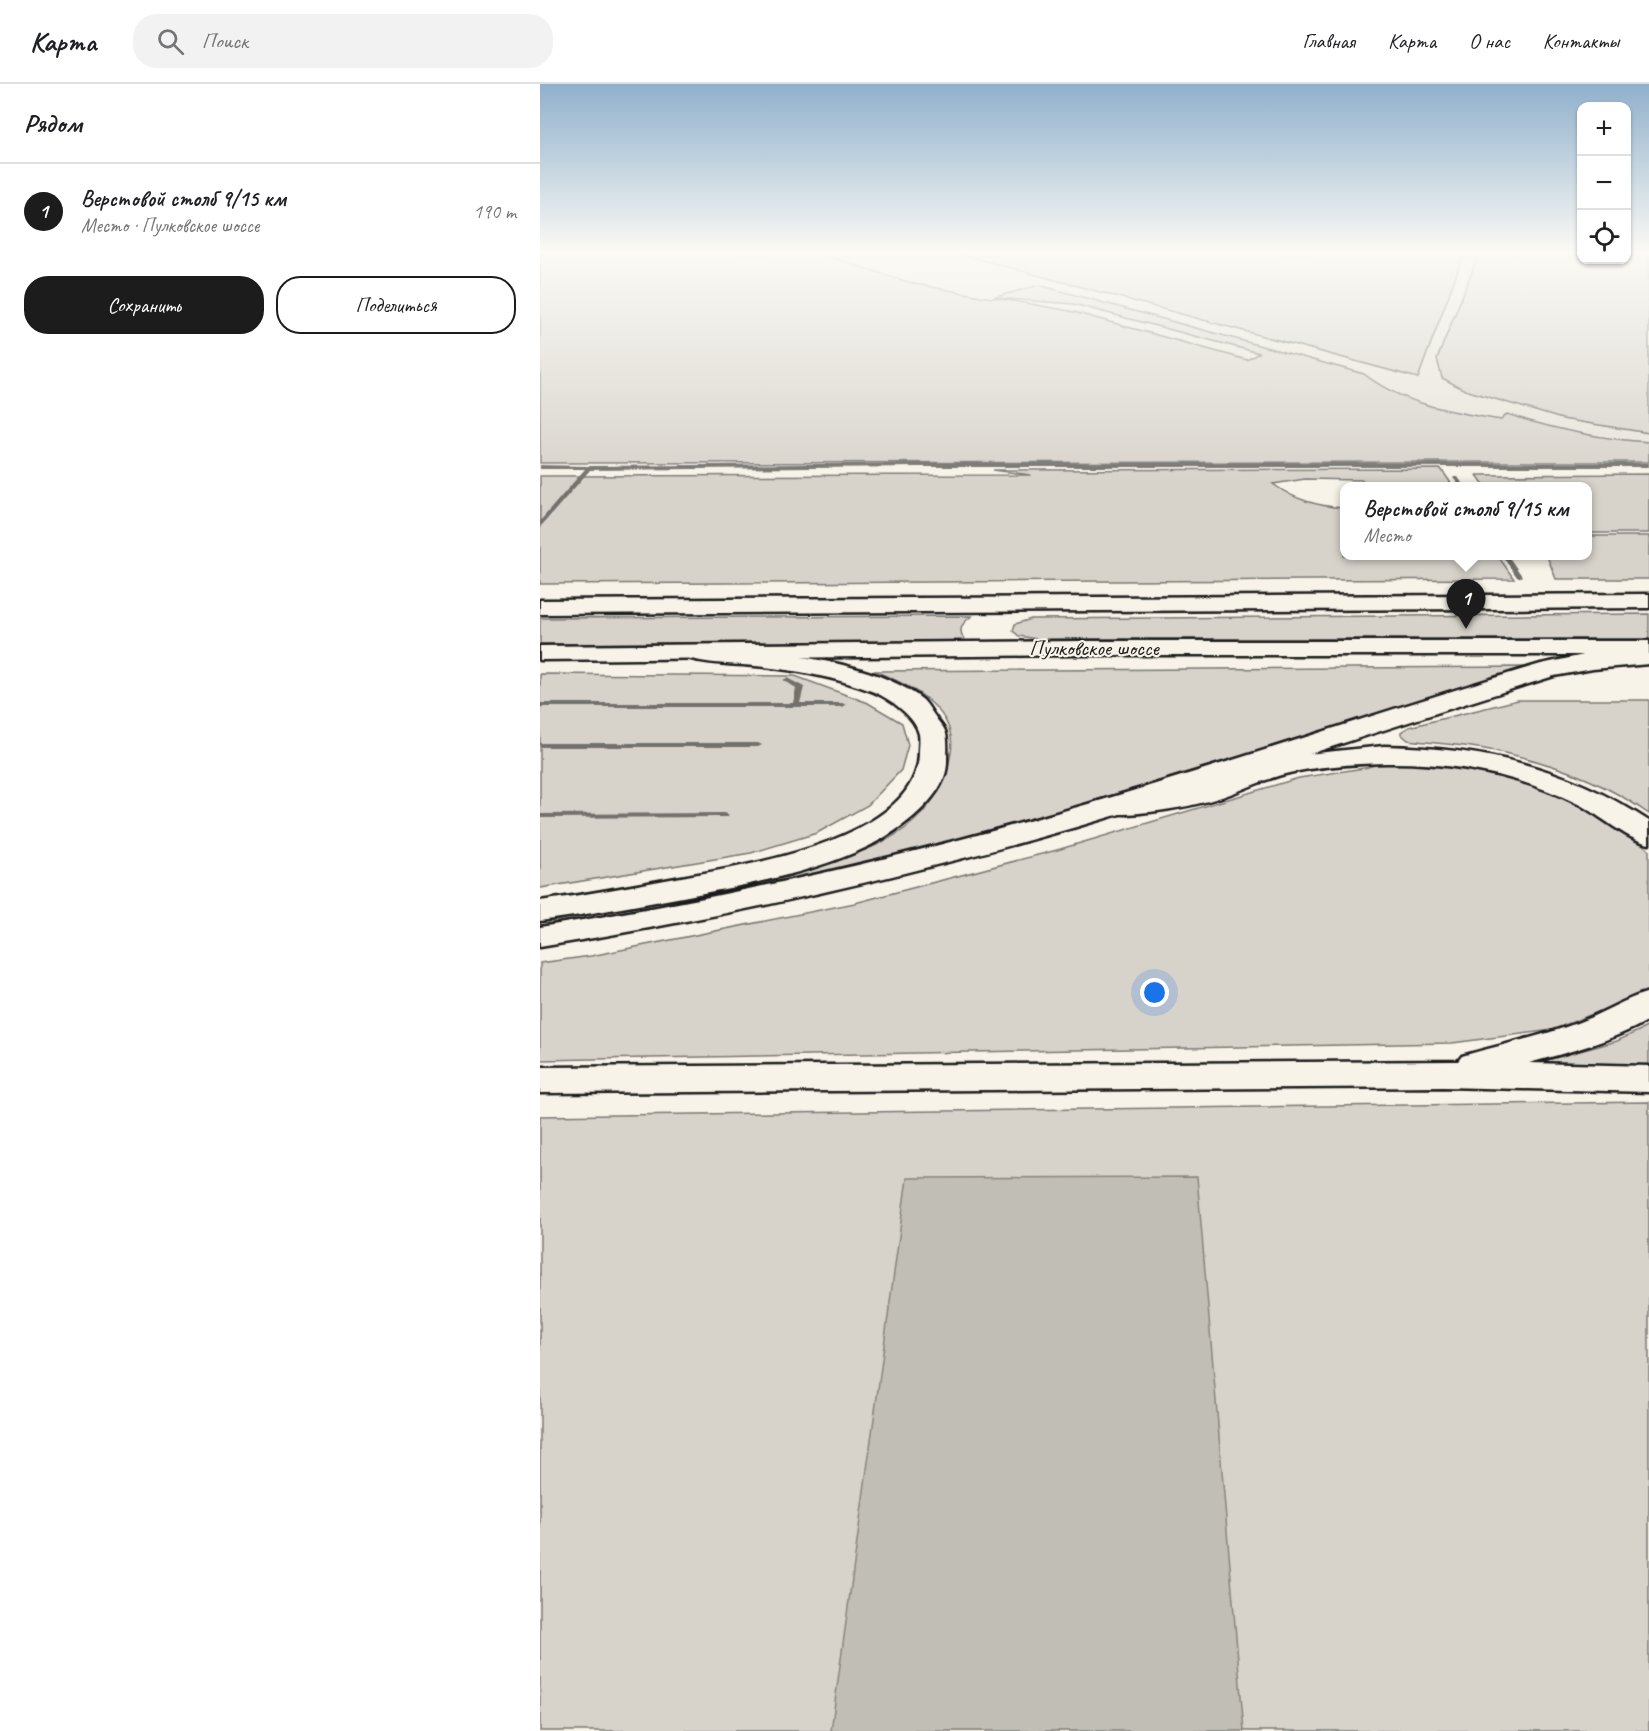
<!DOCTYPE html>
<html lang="ru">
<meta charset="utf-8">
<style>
:root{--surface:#fff;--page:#f2f2f2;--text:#202124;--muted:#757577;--line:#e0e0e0;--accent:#1c1c1c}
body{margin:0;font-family:Caveat,sans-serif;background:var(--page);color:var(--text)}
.controls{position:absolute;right:18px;top:18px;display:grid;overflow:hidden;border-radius:12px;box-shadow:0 2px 4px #0004}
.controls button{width:54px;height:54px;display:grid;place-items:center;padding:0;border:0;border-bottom:2px solid var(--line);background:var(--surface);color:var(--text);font:30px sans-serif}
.you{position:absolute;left:615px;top:909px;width:21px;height:21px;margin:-15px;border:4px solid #fff;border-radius:50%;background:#1a73e8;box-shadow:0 0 0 9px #1a73e833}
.badge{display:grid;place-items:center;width:39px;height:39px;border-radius:50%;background:var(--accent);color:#fff;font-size:20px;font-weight:700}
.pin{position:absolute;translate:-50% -50px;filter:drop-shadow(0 2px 3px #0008)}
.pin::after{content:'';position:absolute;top:32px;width:21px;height:18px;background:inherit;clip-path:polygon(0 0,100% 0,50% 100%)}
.popup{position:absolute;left:800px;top:398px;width:252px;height:78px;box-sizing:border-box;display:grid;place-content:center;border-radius:12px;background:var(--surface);filter:drop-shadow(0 2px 4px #0005);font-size:20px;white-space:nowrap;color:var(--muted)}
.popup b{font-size:22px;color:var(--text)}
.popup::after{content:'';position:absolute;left:50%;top:100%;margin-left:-12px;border:12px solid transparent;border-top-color:var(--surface)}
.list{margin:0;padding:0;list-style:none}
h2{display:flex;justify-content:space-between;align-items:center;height:78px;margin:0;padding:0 24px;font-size:26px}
h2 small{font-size:20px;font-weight:400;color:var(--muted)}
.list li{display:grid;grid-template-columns:39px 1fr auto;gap:18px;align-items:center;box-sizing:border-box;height:96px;padding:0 24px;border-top:2px solid var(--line)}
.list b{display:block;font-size:22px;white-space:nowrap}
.list p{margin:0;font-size:20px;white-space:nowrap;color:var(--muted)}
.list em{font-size:20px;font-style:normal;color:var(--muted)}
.actions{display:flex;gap:12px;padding:18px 24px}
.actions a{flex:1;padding:14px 0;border:2px solid var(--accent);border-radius:24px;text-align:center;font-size:21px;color:var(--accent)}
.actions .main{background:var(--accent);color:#fff}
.icon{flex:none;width:33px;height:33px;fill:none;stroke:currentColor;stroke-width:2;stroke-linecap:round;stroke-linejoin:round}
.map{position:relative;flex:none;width:1109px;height:1647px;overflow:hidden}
header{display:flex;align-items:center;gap:36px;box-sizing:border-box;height:84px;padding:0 30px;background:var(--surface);border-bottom:2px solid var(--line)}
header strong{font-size:28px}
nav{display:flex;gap:33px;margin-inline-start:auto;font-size:21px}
.search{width:420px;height:54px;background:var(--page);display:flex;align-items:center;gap:15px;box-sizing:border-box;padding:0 21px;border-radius:24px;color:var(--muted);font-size:22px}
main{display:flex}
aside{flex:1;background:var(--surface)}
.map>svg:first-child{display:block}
</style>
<header>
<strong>Карта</strong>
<div class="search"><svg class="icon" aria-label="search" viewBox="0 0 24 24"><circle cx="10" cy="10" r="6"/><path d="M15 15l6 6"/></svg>Поиск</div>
<nav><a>Главная</a><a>Карта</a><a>О нас</a><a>Контакты</a></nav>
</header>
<main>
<aside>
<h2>Рядом<small></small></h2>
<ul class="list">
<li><span class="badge">1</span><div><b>Верстовой столб 9/15 км</b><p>Место · Пулковское шоссе</p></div><em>190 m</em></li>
</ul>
<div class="actions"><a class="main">Сохранить</a><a>Поделиться</a></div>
</aside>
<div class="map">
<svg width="1109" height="1647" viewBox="0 0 1109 1647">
<rect width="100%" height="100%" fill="#f7f3e8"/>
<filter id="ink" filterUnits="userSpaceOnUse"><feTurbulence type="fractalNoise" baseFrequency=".0167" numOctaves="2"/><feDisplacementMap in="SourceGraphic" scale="12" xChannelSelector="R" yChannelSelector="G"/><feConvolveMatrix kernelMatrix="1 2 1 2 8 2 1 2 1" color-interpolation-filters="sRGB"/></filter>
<g filter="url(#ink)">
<path fill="#e6e3d9" d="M 280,170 L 1041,170 L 1042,176 L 1086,176 L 1087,170 L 1109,170 L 1109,371 L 925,371 L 731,283 L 515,224 L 375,200 Z"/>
<path fill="#d7d3cb" stroke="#7a7874" stroke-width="1.5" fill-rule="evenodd" d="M 0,170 L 280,170 L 375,200 L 452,214 L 499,201 L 824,290 C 864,321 913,328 961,336 L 967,330 C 1013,345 1060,355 1109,358 L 1109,378 L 0,379 ZM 456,214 L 533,220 L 719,269 L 707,276 L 530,227 Z
M 419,170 L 924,170 L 878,294 Z
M 939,170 L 1041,170 L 1042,176 L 1086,176 L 1087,170 L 1109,170 L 1109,349 L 1022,335 L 925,306 L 902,294 L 897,275 Z
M 901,385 L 913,402 L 837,402 L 821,396 L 765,395 L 733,400 C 755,416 777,422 804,424 L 804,472 L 958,472 L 974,495 L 0,500 L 0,392 L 491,391 L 453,386 Z
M 1109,390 L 1109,449 L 1048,449 L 1048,402 L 945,402 L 937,391 Z
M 1048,452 L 1109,452 L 1109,495 L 1016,495 L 1007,472 L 1048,472 Z
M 1109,530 L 1109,555 L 497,555 L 479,552 L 473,547 L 475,540 L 491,535 Z
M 432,532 C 422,539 417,545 425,557 L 0,560 L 0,534 Z
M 985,583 C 750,655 516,734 277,792 C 186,814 93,829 0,843 L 0,836 C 77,825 153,813 229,796 C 272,785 337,769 372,739 C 393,721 406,696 411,669 C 418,624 368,600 334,587 Z
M 0,590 L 255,592 L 328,619 L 362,639 L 368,661 L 361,686 L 328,721 L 277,749 L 211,769 L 0,804 Z
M 978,616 L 1109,616 L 1109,730 C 1066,699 1012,679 960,668 C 930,661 899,660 868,656 L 861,650 L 861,648 L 869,643 Z
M 858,675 L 969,690 L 1027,711 L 1077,738 L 1109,766 L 1109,906 L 1106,909 L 1012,946 L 912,959 L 0,976 L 0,879 L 51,872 L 315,819 L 517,766 L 759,694 L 824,684 Z
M 1109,942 L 1109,986 L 1003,987 L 1000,978 L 1077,957 Z
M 1109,1018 L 1109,1647 L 0,1647 L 0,1032 Z"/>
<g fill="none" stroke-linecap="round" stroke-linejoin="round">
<path fill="#72716c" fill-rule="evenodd" d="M 377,379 L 1109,379 L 1109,383 L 377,383 L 50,386 L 2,441 L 0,442 L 0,437 L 45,385 L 0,385 L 0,381 L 49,382 Z
M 914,393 L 918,393 L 924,402 L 920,402 L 913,394 Z
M 962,472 L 968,472 L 982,492 L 981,493 L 977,493 Z
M 247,594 L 264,603 L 260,619 L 302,619 L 306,621 L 302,623 L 0,623 L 0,619 L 253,619 L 256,604 L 245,597 L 243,596 Z
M 0,659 L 218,659 L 222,661 L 218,663 L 0,663 Z
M 185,729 L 189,731 L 188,733 L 0,734 L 0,730 Z"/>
</g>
<path fill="#c0beb5" stroke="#86857f" stroke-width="1.5" d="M 657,1093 L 704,1647 L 291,1647 L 367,1094 Z"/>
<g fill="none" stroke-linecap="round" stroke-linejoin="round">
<defs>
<path id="street" d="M 844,662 C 943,664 1025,682 1109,737 L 1109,760 C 1084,754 1062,732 1038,720 C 977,690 912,678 845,679 C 812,680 777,682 745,690 C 725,695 705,705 685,712 C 661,720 636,725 610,728 C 596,729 583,732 569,728 L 565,722 L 569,716 L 648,704 L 748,672 Z
M 1109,908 L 1109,936 C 1072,957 1030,968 989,979 L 1109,982 L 1109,1008 L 904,1003 L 0,1009 L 0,983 L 918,977 L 922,972 C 960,961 1000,953 1037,939 C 1062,930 1084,915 1109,908 Z"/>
<path id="secondary" d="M 156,562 C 223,568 330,573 383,616 C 388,621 392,629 396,634 C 399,639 405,644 406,650 C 408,658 407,668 407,677 C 408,712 359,747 331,761 C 274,789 210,800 148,812 C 99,821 50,830 0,837 L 0,817 C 49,810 98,801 147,792 C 211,781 379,754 379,668 C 379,663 380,656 379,650 C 375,632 350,615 334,608 C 296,593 255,586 215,582 C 192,580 169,580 147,574 L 144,569 L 147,564 Z
M 1109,566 L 1109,580 L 1053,585 L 1014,592 C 854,641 696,696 536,743 C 360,794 181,834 0,863 L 0,843 C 173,816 345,778 513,730 C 677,684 838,628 1001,580 L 1053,569 Z"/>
<path id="highway" d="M 1109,510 L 1109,524 L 0,530 L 0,516 Z
M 540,557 L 1109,557 L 1109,571 L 540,571 L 0,576 L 0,562 Z"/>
</defs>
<use href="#street" stroke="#1c1c1c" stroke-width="5"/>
<use href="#secondary" stroke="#1c1c1c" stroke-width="5"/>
<use href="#highway" stroke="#1c1c1c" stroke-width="5"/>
<use href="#street" fill="#f7f3e8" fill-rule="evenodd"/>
<use href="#secondary" fill="#f7f3e8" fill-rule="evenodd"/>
<use href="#highway" fill="#f7f3e8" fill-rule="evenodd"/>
</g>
</g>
<linearGradient id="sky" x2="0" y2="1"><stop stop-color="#90b0cc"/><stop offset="0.42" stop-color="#fbfaf5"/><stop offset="1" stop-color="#fbfaf5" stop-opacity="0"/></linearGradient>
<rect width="1109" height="400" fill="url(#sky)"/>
<g text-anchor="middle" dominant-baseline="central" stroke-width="4.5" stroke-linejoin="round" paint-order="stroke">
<g font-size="22" fill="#1c1c1c" stroke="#f7f3e8">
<text x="554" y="564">Пулковское шоссе</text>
</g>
</g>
</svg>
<div class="controls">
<button>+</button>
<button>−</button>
<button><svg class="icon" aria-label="locate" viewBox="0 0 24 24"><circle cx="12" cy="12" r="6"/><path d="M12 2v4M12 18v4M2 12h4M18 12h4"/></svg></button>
</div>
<div class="you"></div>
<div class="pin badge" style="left:926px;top:545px">1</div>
<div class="popup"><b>Верстовой столб 9/15 км</b>Место</div>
</div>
</main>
